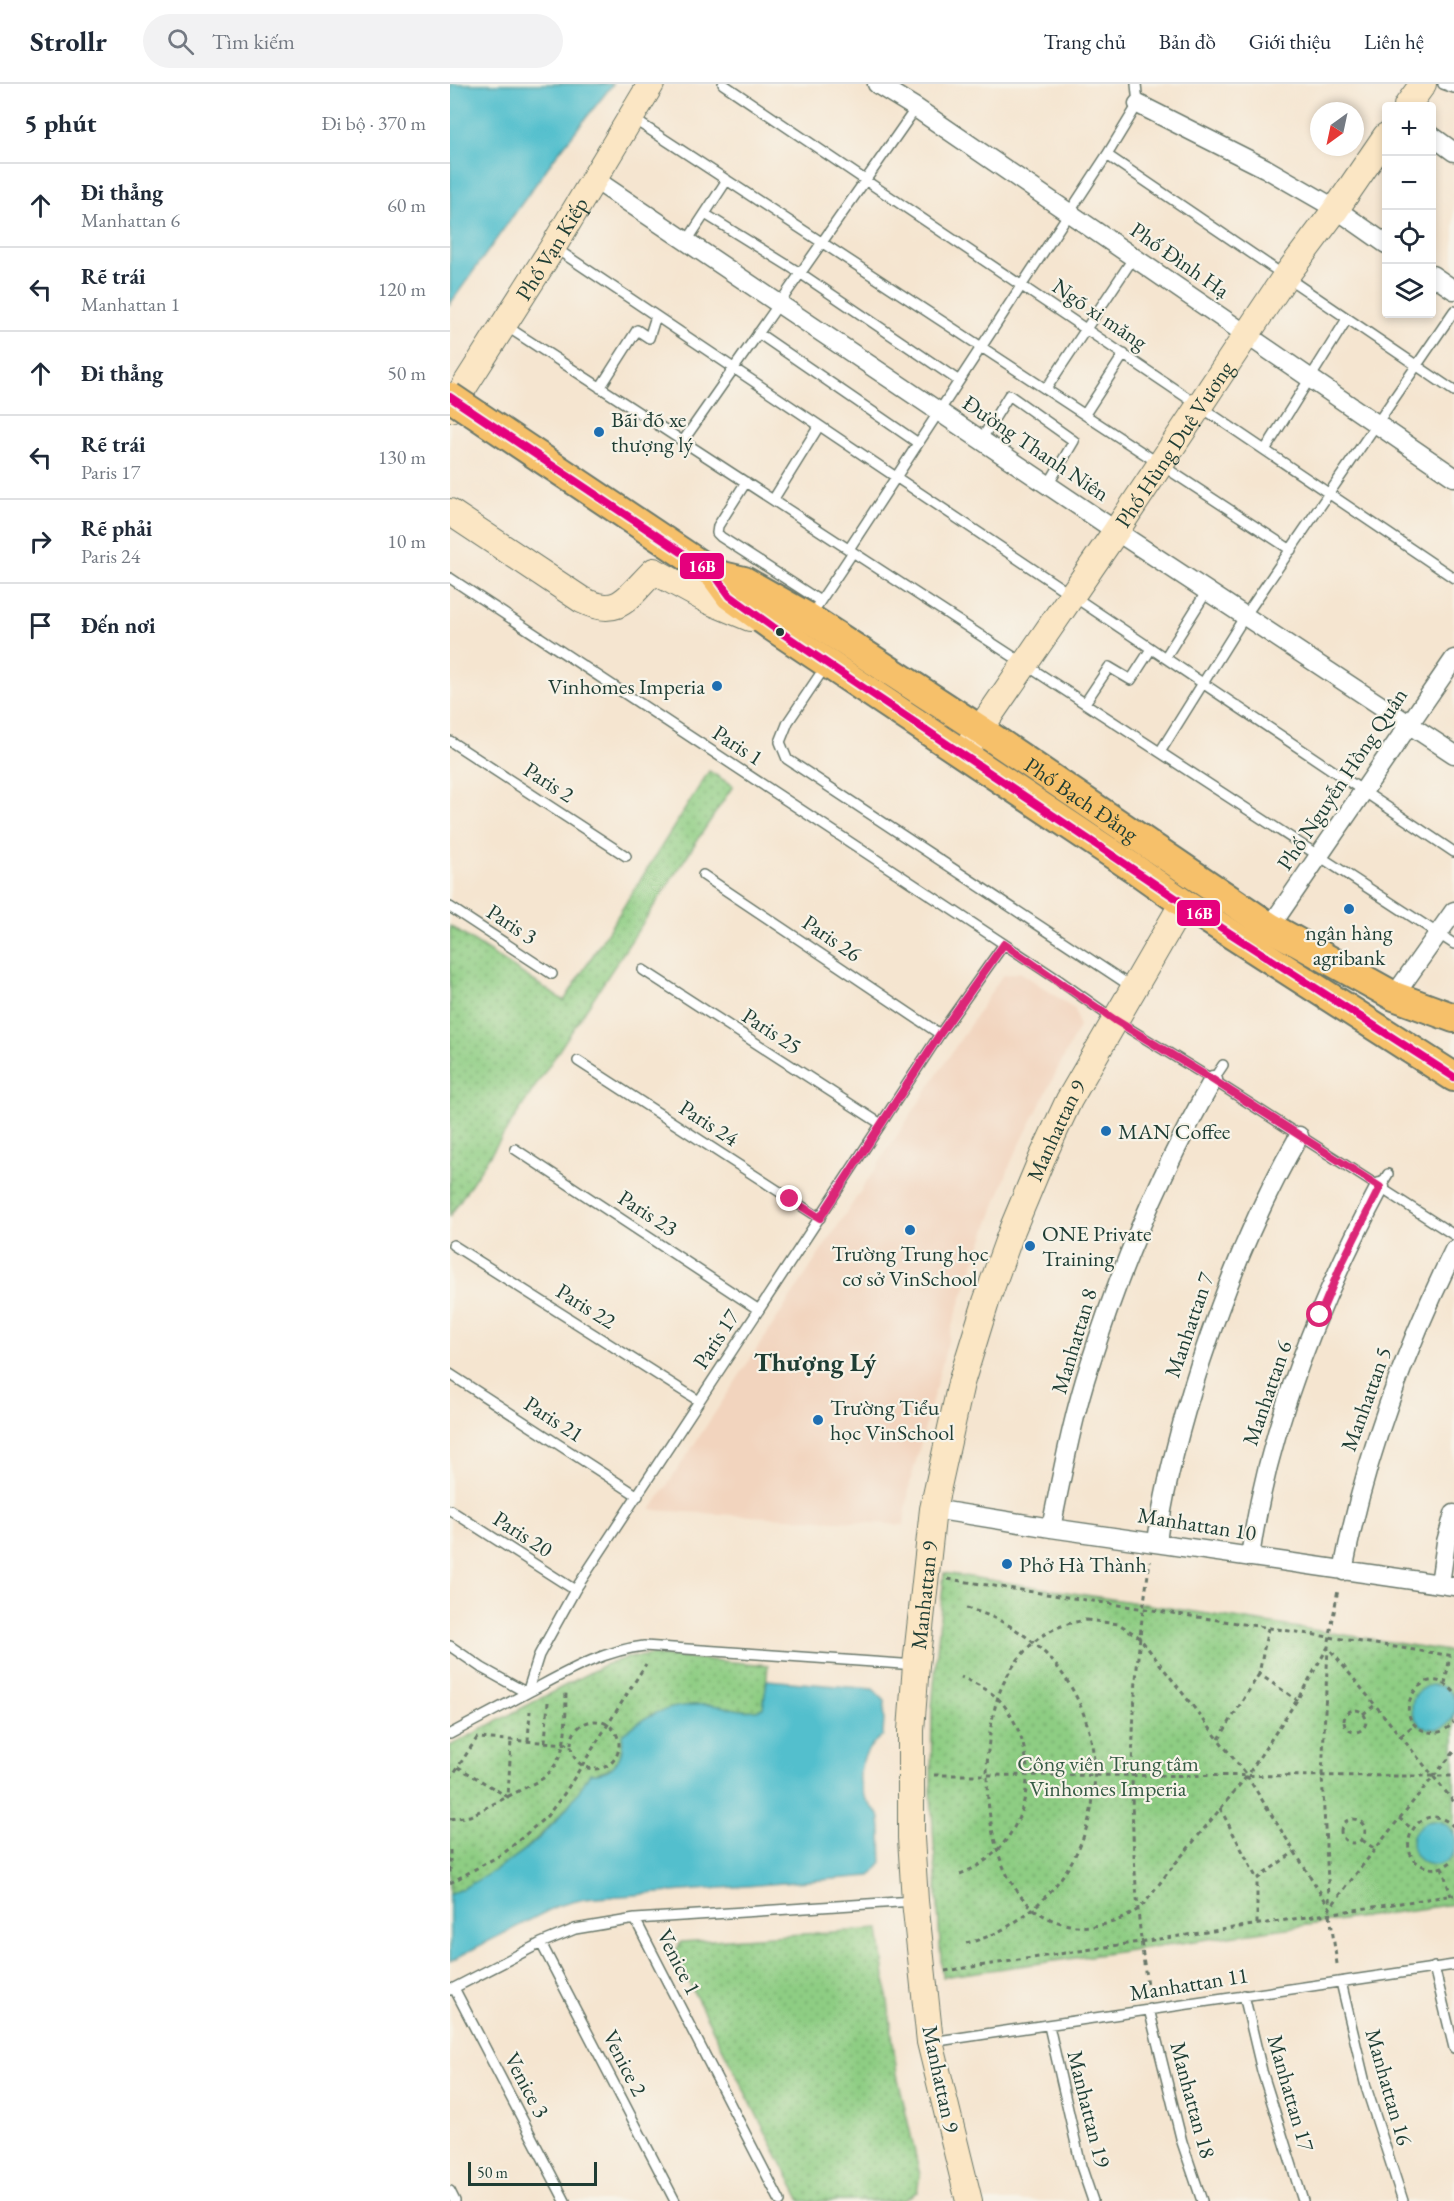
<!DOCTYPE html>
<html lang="vi">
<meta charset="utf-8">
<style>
:root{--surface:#fff;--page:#f2f2f3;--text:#1f2937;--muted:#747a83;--line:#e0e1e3}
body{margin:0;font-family:"EB Garamond",serif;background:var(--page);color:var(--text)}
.controls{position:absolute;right:18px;top:18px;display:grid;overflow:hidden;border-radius:6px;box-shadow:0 3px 9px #0003}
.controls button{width:54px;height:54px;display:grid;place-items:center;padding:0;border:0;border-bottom:2px solid var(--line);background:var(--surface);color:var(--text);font:30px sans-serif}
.compass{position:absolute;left:860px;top:18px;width:54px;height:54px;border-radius:50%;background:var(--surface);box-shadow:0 3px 9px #0003;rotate:213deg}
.scale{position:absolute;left:18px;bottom:15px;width:129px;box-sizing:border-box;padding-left:6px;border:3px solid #1f3d34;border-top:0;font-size:16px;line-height:21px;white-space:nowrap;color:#1f3d34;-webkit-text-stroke:4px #f7f3e8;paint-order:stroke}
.stop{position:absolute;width:18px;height:18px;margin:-14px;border:4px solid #db2777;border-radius:50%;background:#fff}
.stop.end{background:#db2777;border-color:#fff;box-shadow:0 2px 6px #0008}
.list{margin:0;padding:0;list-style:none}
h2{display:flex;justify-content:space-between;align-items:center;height:78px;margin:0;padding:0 24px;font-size:26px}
h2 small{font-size:20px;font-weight:400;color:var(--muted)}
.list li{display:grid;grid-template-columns:39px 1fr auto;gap:18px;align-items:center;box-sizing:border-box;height:84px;padding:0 24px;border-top:2px solid var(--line)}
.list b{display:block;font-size:22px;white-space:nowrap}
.list p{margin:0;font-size:20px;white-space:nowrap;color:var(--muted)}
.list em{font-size:20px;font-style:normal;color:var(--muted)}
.icon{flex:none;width:33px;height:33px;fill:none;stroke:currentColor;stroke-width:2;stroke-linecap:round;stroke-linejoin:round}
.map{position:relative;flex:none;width:1004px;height:2117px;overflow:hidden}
header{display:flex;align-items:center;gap:36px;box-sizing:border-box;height:84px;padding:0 30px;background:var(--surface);border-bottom:2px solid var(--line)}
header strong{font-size:28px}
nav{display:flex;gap:33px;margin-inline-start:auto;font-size:21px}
.search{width:420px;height:54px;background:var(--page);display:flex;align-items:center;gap:15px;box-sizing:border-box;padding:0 21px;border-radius:33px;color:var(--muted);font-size:22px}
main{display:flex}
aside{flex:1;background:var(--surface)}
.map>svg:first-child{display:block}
</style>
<header>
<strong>Strollr</strong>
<div class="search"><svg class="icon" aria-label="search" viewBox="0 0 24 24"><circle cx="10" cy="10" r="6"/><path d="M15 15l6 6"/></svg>Tìm kiếm</div>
<nav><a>Trang chủ</a><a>Bản đồ</a><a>Giới thiệu</a><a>Liên hệ</a></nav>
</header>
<main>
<aside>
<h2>5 phút<small>Đi bộ · 370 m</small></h2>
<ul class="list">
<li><svg class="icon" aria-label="ahead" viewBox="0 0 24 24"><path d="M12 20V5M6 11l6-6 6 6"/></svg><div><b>Đi thẳng</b><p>Manhattan 6</p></div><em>60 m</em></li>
<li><svg class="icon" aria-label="left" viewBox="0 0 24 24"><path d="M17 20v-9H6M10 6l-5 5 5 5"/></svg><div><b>Rẽ trái</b><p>Manhattan 1</p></div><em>120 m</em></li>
<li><svg class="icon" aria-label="ahead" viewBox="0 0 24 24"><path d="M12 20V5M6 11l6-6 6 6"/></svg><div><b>Đi thẳng</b></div><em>50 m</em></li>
<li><svg class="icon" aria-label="left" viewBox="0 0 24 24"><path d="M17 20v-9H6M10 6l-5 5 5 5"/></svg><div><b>Rẽ trái</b><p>Paris 17</p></div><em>130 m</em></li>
<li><svg class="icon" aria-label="right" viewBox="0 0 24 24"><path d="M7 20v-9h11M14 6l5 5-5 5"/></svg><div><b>Rẽ phải</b><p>Paris 24</p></div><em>10 m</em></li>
<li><svg class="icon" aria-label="arrive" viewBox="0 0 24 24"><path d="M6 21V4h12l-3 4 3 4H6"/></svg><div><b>Đến nơi</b></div></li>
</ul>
</aside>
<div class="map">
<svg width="1004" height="2117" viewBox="0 0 1004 2117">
<defs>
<pattern id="park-dots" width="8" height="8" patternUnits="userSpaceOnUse" patternTransform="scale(1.5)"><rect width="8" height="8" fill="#8ecd83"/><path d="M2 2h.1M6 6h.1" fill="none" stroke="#73a86c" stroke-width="1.8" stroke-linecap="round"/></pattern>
</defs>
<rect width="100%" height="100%" fill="#f7f3e8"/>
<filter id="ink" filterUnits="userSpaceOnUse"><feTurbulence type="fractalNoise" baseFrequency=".0167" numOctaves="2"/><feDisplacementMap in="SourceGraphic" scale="12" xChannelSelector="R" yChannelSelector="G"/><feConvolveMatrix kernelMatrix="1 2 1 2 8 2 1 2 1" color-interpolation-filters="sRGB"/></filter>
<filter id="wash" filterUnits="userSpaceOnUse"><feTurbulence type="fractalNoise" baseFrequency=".008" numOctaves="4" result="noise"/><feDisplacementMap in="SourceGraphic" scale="24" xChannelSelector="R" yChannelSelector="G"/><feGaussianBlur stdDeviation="1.35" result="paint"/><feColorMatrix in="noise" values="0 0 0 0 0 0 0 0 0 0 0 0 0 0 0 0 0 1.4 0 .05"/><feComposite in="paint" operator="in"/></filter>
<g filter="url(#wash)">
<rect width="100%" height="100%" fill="#f5e5d0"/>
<path fill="#f2d4be" d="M 570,888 L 625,925 L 629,943 L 561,1078 L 503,1239 L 460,1399 L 454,1441 L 201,1426 L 552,892 Z"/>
<path fill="url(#park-dots)" stroke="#56855c" stroke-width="1.5" d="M 259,687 L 283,702 L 0,1132 L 0,842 L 114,917 Z
M 494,1489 L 1004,1568 L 1004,1820 L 492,1893 L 481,1710 L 482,1624 Z
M 202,1571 L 318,1581 L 314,1624 C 298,1630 284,1624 268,1622 C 234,1617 194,1626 175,1658 C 170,1665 170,1674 164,1683 L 146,1689 L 103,1739 L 66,1774 L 39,1791 L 0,1811 L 0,1662 L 154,1581 L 176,1574 Z
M 429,1845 L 447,1990 L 470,2091 L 467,2108 L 451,2117 L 351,2117 L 224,1870 L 231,1858 Z"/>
<path fill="#53bfcd" stroke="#397e80" stroke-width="1.5" d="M 0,0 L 163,0 L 105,73 L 0,220 Z
M 317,1596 L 423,1605 L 435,1617 L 433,1651 C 412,1666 402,1693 417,1717 C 420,1722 427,1727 429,1731 C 432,1737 431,1771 432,1779 L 421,1792 L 134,1815 L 107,1822 L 0,1877 L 0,1811 C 63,1779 104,1752 140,1689 C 164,1691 175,1673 172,1651 C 181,1644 190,1637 199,1632 C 219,1622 246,1619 268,1622 C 284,1624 298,1630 313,1624 Z
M962 1623a22 22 0 1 1 44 0a22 22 0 1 1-44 0Z
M962 1759a22 22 0 1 1 44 0a22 22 0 1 1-44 0Z"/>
</g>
<g filter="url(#ink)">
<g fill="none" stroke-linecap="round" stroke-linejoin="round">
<defs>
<path id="lane" d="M 273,0 L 1004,494
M 993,0 L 1004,4
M 182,34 L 841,466
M 657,71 L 1004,307
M 255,130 L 350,189 L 509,297
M 237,157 L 277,96
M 105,164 L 1004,768
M 56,242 L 1004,860
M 308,249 L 468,359
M 150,304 L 187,246 L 199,254 L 206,232
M 596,305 L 684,173
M 635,330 L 674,270
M 531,356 L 559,311 L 624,357 L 598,401
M 233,357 L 466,24
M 815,366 L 897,235
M 296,398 L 268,442 L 267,449 L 271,453 L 370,517
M 323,416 L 369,342
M 399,465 L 657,71 L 688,20 L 686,0
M 0,494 L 607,895 L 665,936 L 763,996 L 1004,1151
M 367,522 L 403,468
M 715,574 L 757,507
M 375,583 L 338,638 L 330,658 L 337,675 L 682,903
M 635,619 L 659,583 L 681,596 L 701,565
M 0,657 L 176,772
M 710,668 L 795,532 L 1004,227
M 253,791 L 490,950
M 0,823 L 102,890
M 193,886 L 431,1040
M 128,977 L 370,1134
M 763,996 L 773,981
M 65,1065 L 309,1226
M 930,1103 L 938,1090
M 3,1161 L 249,1317
M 0,1290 L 188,1412
M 0,1426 L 125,1506
M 0,1562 L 32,1584 L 77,1609 C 115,1589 151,1567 194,1562 L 466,1581
M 0,1650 L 77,1609 L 89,1571 L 125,1506 L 490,950 L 554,860
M 185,1835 L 464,1817
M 91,1859 L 225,2117
M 984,1883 L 1004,1964
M 891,1898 L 916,2003 L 953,2117
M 4,1904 L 115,2117
M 0,1906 L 91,1859 L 125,1845 L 185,1835 L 330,2117
M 794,1911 L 812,1987 L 853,2117
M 699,1925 L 732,2058 L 752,2117
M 599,1942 L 631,2082 L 643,2117
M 481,1958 L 1004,1881
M 0,2107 L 5,2117"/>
<path id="street" d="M 427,0 L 466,24 L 1004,393
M 688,20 L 815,84 L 886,125 L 936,160
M 982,52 L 1004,68
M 144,95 L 666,447 L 1004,670
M 982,191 L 1004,206
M 820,843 L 1004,575
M 944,912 L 1004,827
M 483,1425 L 601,1444 L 1004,1502
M 601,1444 C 612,1391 623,1331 640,1280 C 671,1182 712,1085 763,996
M 707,1458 C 715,1396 732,1336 751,1277 C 777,1199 808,1122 849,1052
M 800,1473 C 818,1344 869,1217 930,1103
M 893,1487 C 914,1375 954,1268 1004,1166
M 990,1500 L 996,1458 L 1004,1430"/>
<g id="secondary">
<path d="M 957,22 L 973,0"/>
<path id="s1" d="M 0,325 L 103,163 L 201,0"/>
<path d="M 0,428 L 132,516 C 170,535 178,512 204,487 L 259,517 L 300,534"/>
<path id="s2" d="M 513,670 L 666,447 L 835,193 L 886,125 L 936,52"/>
<path id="s3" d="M 519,2117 L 480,1958 L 465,1817 L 461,1754 L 461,1646 L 466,1581 L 483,1425 L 511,1299 L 536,1218 L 562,1146 L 592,1074 L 619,1016 L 733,819"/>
</g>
<g id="primary">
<path id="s4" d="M 258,486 L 264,490 L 294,497 L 359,534 L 529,645 L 820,843 L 944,912 L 1004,934"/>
<path d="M 264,490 L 280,512 L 323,543 L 685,785 L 733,819 L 1004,993"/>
</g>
</defs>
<use href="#lane" stroke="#6a786b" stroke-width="12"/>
<use href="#street" stroke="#6a786b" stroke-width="21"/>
<use href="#secondary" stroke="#6a786b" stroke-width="28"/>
<use href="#primary" stroke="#6a786b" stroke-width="32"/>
<path stroke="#6a786b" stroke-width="3" stroke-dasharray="4.5 4.5" stroke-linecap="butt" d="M 498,1495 L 1004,1572
M 636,1536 L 669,1540 L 689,1553 L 797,1692 C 771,1724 745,1756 719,1787 C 710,1798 698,1818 687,1826 C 671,1838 647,1844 627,1842 C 532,1833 526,1686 547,1616 C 553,1595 567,1574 583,1559 C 598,1545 617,1539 636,1536 Z
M 818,1544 L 809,1590 L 847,1616
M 995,1600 L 1000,1572
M 1004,1608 C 972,1570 934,1638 979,1648 C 989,1650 997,1646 1004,1638
M894 1637a11 11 0 1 1 22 0a11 11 0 1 1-22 0Z
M 913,1630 L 925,1621
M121 1661a24 24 0 1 1 48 0a24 24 0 1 1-48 0Z
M 951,1652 L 965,1640
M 769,1655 L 809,1590
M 78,1657 L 80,1627
M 95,1658 L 98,1618
M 1004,1668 C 961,1719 920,1771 880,1824 L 797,1692 L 847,1616 L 878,1563 C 920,1615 962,1666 1004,1718
M 8,1683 L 58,1713 L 61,1656
M 484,1691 L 1004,1692
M 0,1695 L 27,1654 L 121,1660
M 770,1724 L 807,1795
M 949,1734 L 962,1745
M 0,1735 L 20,1732 L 92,1695 C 120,1674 115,1639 116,1608
M891 1747a12 12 0 1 1 24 0a12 12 0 1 1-24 0Z
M 1004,1743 C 969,1708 936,1774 979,1784 C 989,1786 997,1782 1004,1775
M 912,1756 L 925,1765
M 0,1766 L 0,1792
M 992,1783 L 1001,1812
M 510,1790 C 578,1765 596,1681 556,1624 C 545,1608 527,1600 511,1593
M 0,1799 L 54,1769 L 97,1732 L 114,1710 L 196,1580
M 807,1840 L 807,1795 L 844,1768
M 516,1859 C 542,1854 567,1839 587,1821 C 688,1728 651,1560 516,1524
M 887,1880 L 880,1830 L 872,1692 L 878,1563 L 888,1505
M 495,1887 L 1004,1811
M 698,1908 C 676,1761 677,1623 700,1477"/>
<use href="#lane" stroke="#fff" stroke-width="9"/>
<use href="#street" stroke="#fff" stroke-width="18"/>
<use href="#secondary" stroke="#fbe6c4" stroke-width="26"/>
<use href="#primary" stroke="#f6c06b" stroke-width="28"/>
<defs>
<path id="primary-bridge" d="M 0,313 L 252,482"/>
</defs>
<use href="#primary-bridge" stroke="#6a786b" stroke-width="32" stroke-linecap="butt"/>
<use href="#primary-bridge" stroke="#f6c06b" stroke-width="28"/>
<defs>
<path id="bus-1" d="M 0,313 L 264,490 L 280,512 L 323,543 L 733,819 L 1004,993"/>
</defs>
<use href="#bus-1" stroke="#f7f3e8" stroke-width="12"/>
<use href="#bus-1" stroke="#e5007d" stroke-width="8"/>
</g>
</g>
<g fill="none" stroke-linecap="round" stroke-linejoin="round" filter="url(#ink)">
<path stroke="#db2777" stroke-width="8" d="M 340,1115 L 370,1134 L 490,950 L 554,860 L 665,936 L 763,996 L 930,1103 L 893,1177 L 870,1231"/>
</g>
<g fill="#1f6fb2" stroke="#f7f3e8" stroke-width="2">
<circle cx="149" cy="348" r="6"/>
<circle cx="267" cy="602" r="6"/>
<circle cx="899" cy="825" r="6"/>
<circle cx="656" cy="1047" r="6"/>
<circle cx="460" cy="1146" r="6"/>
<circle cx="580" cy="1162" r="6"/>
<circle cx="368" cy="1336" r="6"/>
<circle cx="557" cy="1480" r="6"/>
</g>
<circle fill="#1f3d34" stroke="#f7f3e8" stroke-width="2" cx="330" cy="548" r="5"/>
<g text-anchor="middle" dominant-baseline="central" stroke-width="4.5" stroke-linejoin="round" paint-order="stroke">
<g font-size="22" fill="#1f3d34" stroke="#f7f3e8">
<text stroke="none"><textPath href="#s1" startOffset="190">Phố Vạn Kiếp</textPath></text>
<text transform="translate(730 176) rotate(35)">Phố Đình Hạ</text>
<text transform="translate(650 230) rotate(34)">Ngõ xi măng</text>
<text stroke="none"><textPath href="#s2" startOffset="375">Phố Hùng Duệ Vương</textPath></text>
<text transform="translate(586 364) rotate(34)">Đường Thanh Niên</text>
<text transform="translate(288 661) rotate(33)">Paris 1</text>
<text transform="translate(892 695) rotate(-56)">Phố Nguyễn Hồng Quân</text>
<text transform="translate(99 698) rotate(33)">Paris 2</text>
<text stroke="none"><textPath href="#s4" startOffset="440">Phố Bạch Đằng</textPath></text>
<text transform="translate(62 840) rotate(33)">Paris 3</text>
<text transform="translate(382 854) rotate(34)">Paris 26</text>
<text transform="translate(322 947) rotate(33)">Paris 25</text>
<text transform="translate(259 1039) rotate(33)">Paris 24</text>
<text stroke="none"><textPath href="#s3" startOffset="1098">Manhattan 9</textPath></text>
<text transform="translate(198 1129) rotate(33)">Paris 23</text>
<text transform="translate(136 1222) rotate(32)">Paris 22</text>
<text transform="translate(739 1241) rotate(-71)">Manhattan 7</text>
<text transform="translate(266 1255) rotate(-57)">Paris 17</text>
<text transform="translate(624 1257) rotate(-73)">Manhattan 8</text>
<text transform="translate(817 1309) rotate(-71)">Manhattan 6</text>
<text transform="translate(916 1315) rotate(-70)">Manhattan 5</text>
<text transform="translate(104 1335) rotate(33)">Paris 21</text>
<text transform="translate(747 1440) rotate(9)">Manhattan 10</text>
<text transform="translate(73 1450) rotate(33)">Paris 20</text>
<text stroke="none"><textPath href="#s3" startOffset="612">Manhattan 9</textPath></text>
<text transform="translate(229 1878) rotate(63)">Venice 1</text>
<text transform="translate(739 1900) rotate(-9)">Manhattan 11</text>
<text transform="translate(175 1979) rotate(63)">Venice 2</text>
<text transform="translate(491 1995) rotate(78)">Manhattan 9</text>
<text transform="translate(77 2001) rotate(62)">Venice 3</text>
<text transform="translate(939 2003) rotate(74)">Manhattan 16</text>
<text transform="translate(841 2009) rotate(74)">Manhattan 17</text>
<text transform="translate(743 2016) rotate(75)">Manhattan 18</text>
<text transform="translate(639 2025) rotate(76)">Manhattan 19</text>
</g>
<g font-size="22" fill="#1f3d34" stroke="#f7f3e8" text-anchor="start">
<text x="161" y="335">Bãi đõ xe<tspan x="161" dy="25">thượng lý</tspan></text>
<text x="255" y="602" text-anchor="end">Vinhomes Imperia</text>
<text x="899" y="848" text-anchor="middle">ngân hàng<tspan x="899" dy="25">agribank</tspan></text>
<text x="668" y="1047">MAN Coffee</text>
<text x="592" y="1149">ONE Private<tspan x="592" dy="25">Training</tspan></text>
<text x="460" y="1169" text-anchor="middle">Trường Trung học<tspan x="460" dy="25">cơ sở VinSchool</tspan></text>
<text x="380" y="1323">Trường Tiểu<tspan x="380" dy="25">học VinSchool</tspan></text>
<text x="569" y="1480">Phở Hà Thành</text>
</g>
<g font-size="22" fill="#355a44" stroke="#f7f3e8">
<text x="658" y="1679">Công viên Trung tâm<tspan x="658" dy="25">Vinhomes Imperia</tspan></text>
</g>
<g font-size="26" font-weight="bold" fill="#1f3d34" stroke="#f7f3e8">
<text x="365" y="1278">Thượng Lý</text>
</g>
</g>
<g stroke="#f7f3e8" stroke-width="2">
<rect x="229" y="468" width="46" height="28" rx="6" fill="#e5007d"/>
<rect x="726" y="815" width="45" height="28" rx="6" fill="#e5007d"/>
</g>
<g font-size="16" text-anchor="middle" font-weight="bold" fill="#fff">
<text x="252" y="488">16B</text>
<text x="749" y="835">16B</text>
</g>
</svg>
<div class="controls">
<button>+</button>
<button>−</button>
<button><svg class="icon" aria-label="locate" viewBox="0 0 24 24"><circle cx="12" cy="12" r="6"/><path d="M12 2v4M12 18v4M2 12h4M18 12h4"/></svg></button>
<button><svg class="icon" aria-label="layers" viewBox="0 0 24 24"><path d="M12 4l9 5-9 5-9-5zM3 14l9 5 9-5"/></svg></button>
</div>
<svg class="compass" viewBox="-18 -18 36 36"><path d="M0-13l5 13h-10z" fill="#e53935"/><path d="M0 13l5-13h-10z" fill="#747a83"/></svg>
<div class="scale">50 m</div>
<div class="stop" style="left:870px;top:1231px"></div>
<div class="stop end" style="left:340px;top:1115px"></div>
</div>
</main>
